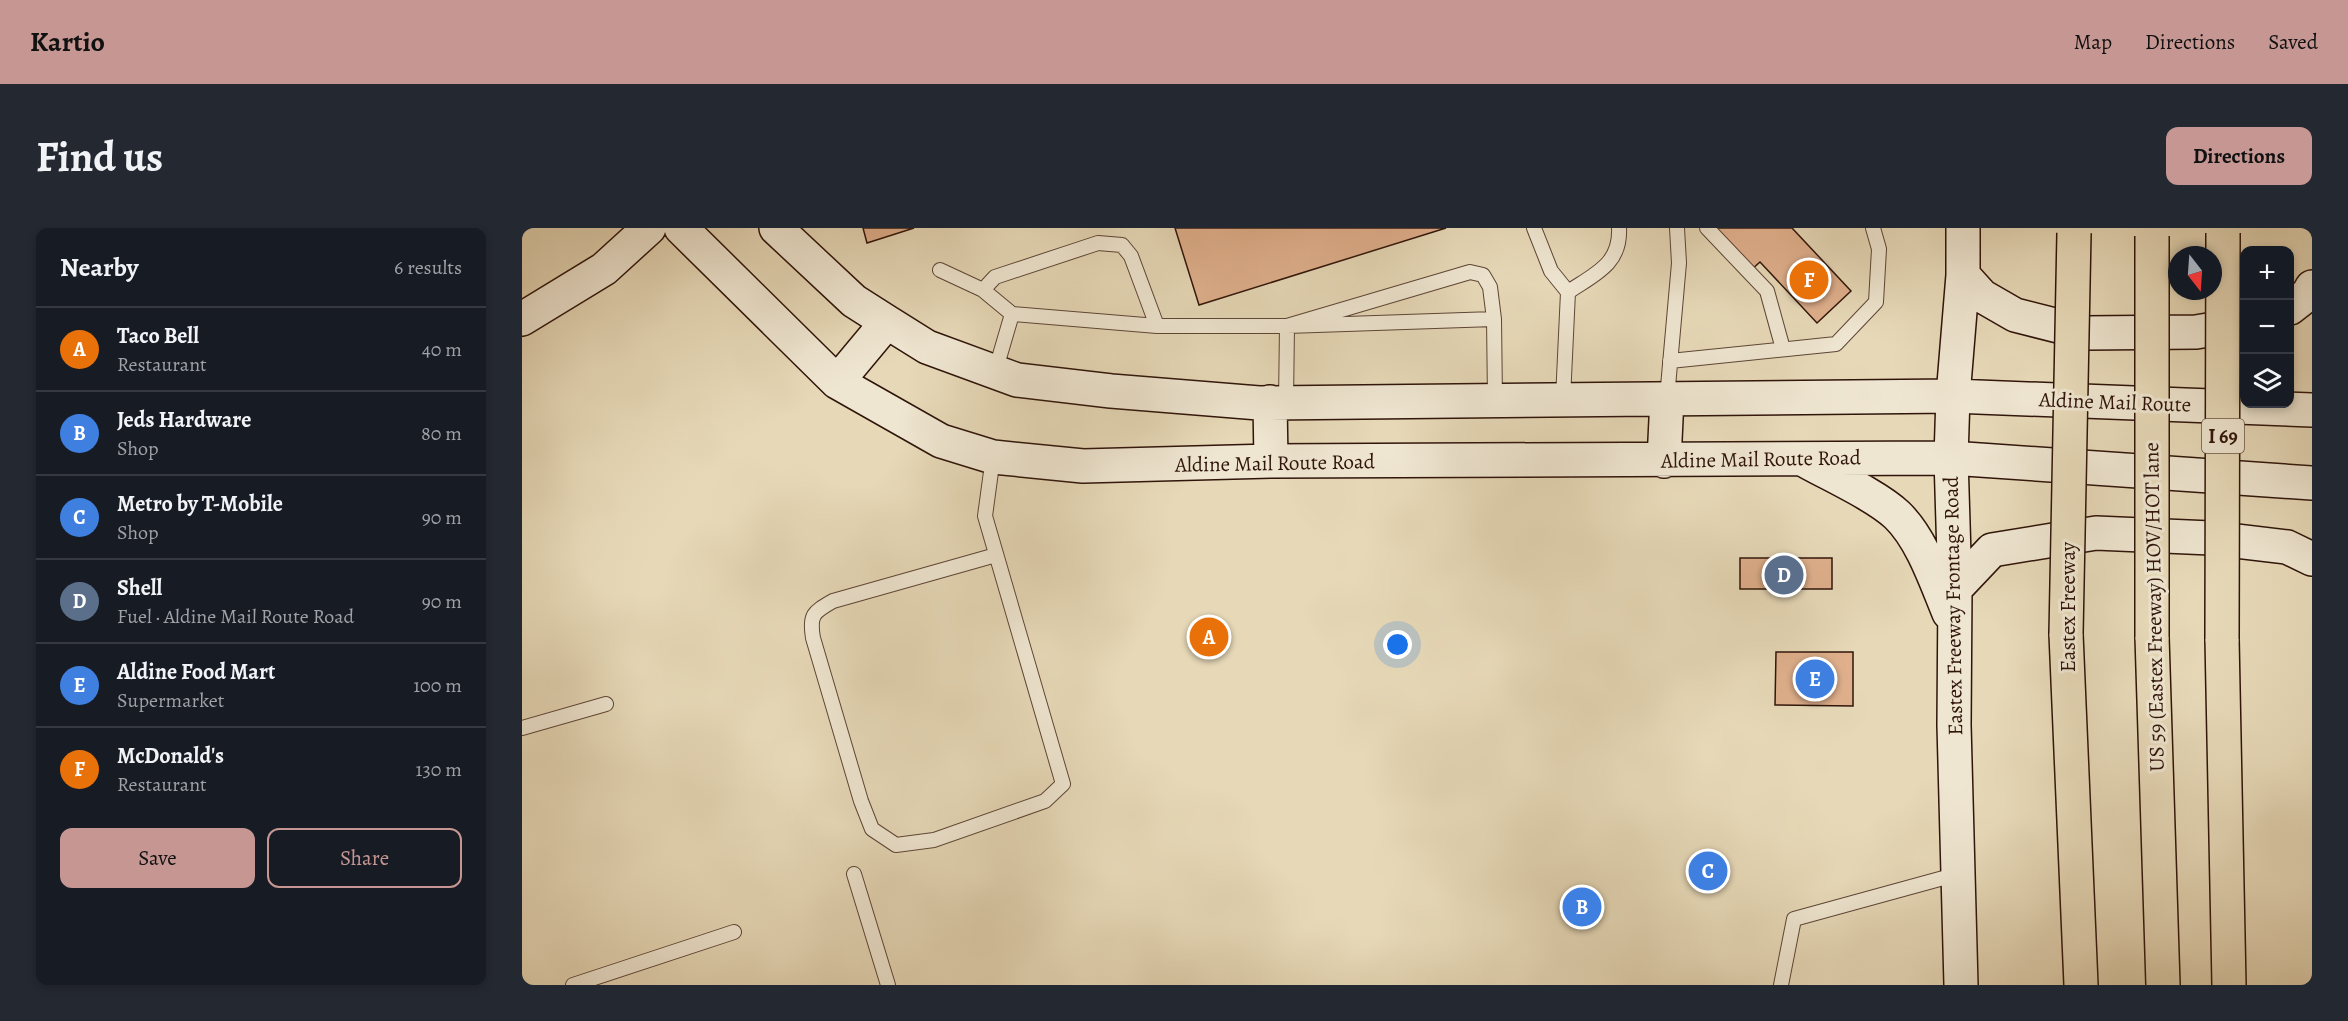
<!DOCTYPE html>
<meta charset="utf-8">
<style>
:root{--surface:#171b24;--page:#242831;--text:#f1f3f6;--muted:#9ea1a6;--line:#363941;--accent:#c59692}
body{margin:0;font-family:Alegreya,serif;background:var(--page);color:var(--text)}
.controls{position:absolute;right:18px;top:18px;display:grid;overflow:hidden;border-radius:12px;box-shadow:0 3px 9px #0003}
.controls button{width:54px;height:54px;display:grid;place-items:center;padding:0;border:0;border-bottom:2px solid var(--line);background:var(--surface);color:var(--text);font:30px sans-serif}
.compass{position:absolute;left:1646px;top:18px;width:54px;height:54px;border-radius:50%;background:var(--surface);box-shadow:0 3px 9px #0003;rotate:163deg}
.you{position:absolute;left:876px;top:417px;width:21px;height:21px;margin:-15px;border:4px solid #fff;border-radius:50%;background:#1a73e8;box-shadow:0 0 0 9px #1a73e833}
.badge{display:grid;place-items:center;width:39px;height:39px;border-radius:50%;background:var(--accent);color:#fff;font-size:20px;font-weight:700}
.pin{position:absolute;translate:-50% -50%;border:3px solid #fff;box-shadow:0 2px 6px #0006}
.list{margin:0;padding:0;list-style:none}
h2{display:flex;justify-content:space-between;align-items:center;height:78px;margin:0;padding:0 24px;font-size:26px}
h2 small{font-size:20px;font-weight:400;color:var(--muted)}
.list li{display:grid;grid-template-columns:39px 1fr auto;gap:18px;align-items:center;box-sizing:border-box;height:84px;padding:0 24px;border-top:2px solid var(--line)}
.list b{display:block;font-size:22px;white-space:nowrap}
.list p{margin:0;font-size:20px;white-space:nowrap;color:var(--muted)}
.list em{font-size:20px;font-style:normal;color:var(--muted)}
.actions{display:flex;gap:12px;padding:18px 24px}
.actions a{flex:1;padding:14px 0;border:2px solid var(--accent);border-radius:12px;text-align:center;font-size:21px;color:var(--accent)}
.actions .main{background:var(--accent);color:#111}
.icon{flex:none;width:33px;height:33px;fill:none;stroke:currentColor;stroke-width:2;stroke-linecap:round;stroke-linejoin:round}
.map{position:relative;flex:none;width:1790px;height:757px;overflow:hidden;border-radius:12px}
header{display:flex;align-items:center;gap:36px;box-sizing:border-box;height:84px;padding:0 30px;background:var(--accent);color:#111}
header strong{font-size:28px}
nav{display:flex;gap:33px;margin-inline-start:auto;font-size:21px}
.intro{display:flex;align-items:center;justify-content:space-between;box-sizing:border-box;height:144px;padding:0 36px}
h1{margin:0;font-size:42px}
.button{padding:15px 27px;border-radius:12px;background:var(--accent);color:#111;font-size:21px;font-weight:700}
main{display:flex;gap:36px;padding:0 36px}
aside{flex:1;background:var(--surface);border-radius:12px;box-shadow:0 3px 9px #0003}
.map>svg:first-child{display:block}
</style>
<header>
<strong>Kartio</strong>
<nav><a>Map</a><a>Directions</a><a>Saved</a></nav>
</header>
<div class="intro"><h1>Find us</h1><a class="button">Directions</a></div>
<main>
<aside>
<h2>Nearby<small>6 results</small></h2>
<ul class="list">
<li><span class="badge" style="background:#e8710a">A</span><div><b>Taco Bell</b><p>Restaurant</p></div><em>40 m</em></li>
<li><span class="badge" style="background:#3f7fe0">B</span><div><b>Jeds Hardware</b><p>Shop</p></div><em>80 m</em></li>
<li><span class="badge" style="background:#3f7fe0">C</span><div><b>Metro by T-Mobile</b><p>Shop</p></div><em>90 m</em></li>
<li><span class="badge" style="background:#5c6f8a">D</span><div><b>Shell</b><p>Fuel · Aldine Mail Route Road</p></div><em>90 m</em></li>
<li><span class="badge" style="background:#3f7fe0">E</span><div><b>Aldine Food Mart</b><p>Supermarket</p></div><em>100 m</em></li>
<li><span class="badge" style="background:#e8710a">F</span><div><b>McDonald's</b><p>Restaurant</p></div><em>130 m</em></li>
</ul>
<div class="actions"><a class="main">Save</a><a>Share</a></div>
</aside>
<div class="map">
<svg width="1790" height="757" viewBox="0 0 1790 757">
<rect width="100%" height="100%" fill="#e7d9b8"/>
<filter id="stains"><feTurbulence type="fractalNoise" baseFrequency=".00333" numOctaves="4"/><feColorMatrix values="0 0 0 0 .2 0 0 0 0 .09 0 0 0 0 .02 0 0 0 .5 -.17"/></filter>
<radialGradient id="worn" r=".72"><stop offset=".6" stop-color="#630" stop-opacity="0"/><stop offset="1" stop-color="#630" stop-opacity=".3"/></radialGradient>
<path fill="#e0b08d" stroke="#2f140a" stroke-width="1.5" d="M 341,0 L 392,0 L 345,15 Z
M 653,0 L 924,0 L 677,77 Z
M 1190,0 L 1270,0 L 1329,63 L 1295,95 L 1238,34 L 1229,42 Z
M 1218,330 L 1310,330 L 1310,361 L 1218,361 Z
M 1254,424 L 1331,424 L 1331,478 L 1253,477 Z"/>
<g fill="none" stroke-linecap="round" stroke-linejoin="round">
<defs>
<path id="lane" d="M 1012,0 L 1029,43 L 1046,64 L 1041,171
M 1185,0 L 1245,63 L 1261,121
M 418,42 L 461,62
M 1046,64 C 1073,46 1099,36 1097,0
M 490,86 L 635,98
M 1148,133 L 1314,116 L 1354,74 L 1357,21 L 1351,0
M 473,144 L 490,86 L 461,62 L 473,49 L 576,15 L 600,17 L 609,28 L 635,98 L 765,98 L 948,44 L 961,47 L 968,59 L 972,91
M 1145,170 L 1157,35 L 1155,0
M 764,174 L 765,98 L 972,91 L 973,172
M 471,229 L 463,288 L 541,556 L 523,573 L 412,612 L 374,617 L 350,601 L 339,573 L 291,410 C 287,386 292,384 311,373 L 474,327
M 0,500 L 84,476
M 332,646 L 366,757
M 51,757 L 212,704
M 1259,757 L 1272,691 L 1436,646"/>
<path id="secondary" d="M 159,0 L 315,154 L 419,213 L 471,229 L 561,238 L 749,233 L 1429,230 L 1790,255
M 254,0 L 332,73 L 365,94 L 405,119 L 495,152 L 589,163 L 737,175 L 1431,168 L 1790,182
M 1441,47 L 1460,68 L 1493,87 L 1564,105 L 1674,104 L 1722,96
M 1768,80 L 1786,66 L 1790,59
M 0,91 L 82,41 L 127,0
M 315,154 L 365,94
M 748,174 L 749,233
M 1142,233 L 1145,170
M 1284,233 C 1309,247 1355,268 1375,287 C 1400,311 1414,354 1427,385
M 1433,361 L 1470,322 L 1574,305 L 1689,310 L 1765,319 L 1790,331
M 1439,757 L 1432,497 L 1433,361 L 1429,230 L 1431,168 L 1441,47 L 1441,0"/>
<path id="highway" d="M 1544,406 L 1559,757
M 1630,409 L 1641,757
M 1700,411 L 1707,757"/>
</defs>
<use href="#lane" stroke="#5d4536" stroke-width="16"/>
<use href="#secondary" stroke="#2f140a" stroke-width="36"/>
<use href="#highway" stroke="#2f140a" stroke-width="36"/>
<use href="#lane" stroke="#efe6d1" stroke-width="14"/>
<use href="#secondary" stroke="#efe6d1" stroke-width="33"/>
<use href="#highway" stroke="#e7d9b8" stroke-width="33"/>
<defs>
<path id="highway-bridge" d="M 1544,406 L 1552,5
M 1630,409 L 1630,8
M 1700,411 L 1701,5"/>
</defs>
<use href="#highway-bridge" stroke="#2f140a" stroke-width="36" stroke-linecap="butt"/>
<use href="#highway-bridge" stroke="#e7d9b8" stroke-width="33"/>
</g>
<g text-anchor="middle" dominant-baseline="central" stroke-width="6" stroke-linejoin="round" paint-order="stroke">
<rect fill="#efe6d1" stroke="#695346" stroke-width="1.5" x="1680" y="191" width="42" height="34" rx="4.5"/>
<g font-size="20" font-weight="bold" fill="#2f140a">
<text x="1701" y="208">I 69</text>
</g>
<g font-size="21" fill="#2f140a" stroke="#efe6d1">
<text transform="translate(1593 174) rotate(2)">Aldine Mail Route</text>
<text transform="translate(1239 231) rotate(-1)">Aldine Mail Route Road</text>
<text transform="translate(753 235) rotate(-1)">Aldine Mail Route Road</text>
<text transform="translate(1431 378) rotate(-91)">Eastex Freeway Frontage Road</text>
<text transform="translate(1546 379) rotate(-90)">Eastex Freeway</text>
<text transform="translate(1632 379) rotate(-91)">US 59 (Eastex Freeway) HOV/HOT lane</text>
</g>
</g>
<rect width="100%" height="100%" filter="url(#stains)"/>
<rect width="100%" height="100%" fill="url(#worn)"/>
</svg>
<div class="controls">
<button>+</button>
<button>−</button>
<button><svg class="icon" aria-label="layers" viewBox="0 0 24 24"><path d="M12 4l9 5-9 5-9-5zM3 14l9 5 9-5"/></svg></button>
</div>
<svg class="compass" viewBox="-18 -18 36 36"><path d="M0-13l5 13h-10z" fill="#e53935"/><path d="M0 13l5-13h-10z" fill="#9ea1a6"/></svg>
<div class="you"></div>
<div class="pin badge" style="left:687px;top:409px;background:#e8710a">A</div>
<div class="pin badge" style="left:1060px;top:679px;background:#3f7fe0">B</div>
<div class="pin badge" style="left:1186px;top:643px;background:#3f7fe0">C</div>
<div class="pin badge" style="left:1262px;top:347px;background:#5c6f8a">D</div>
<div class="pin badge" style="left:1293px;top:451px;background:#3f7fe0">E</div>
<div class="pin badge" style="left:1287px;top:52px;background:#e8710a">F</div>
</div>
</main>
